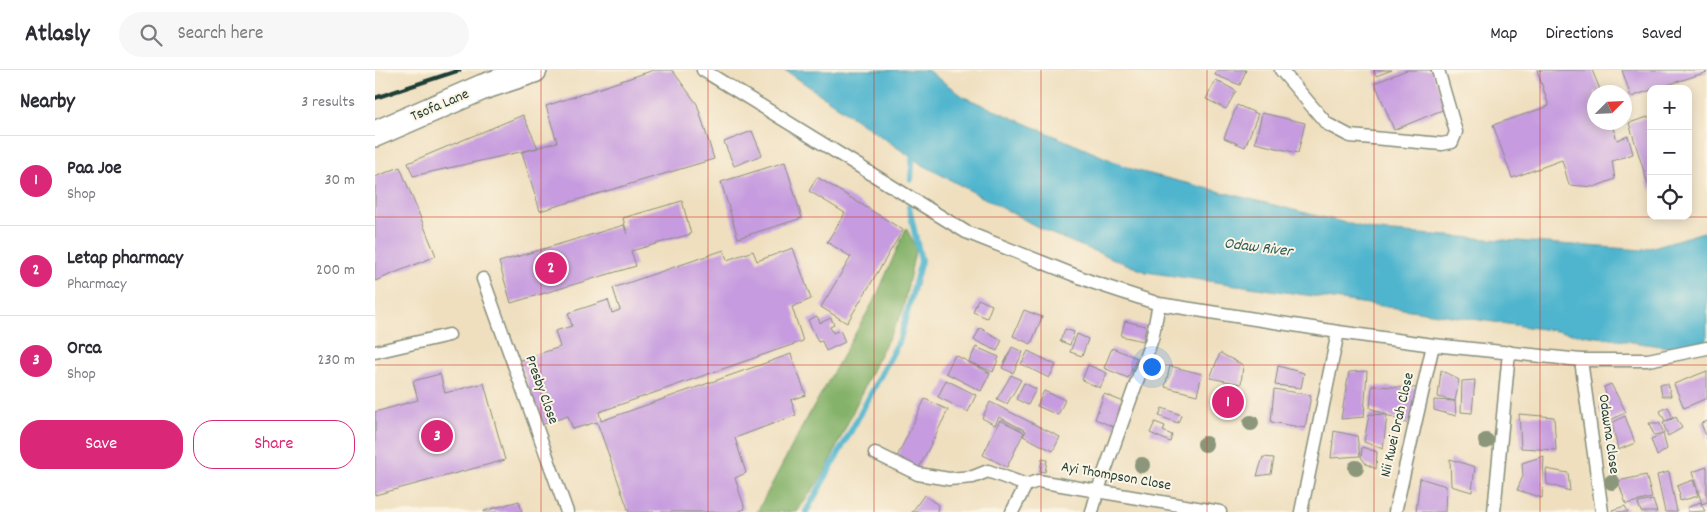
<!DOCTYPE html>
<meta charset="utf-8">
<style>
:root{--surface:#fff;--page:#f7f7f7;--text:#2b2b33;--muted:#7c7c81;--line:#e1e1e2;--accent:#db2777}
body{margin:0;font-family:Dekko,sans-serif;background:var(--page);color:var(--text)}
.controls{position:absolute;right:15px;top:15px;display:grid;overflow:hidden;border-radius:10px;box-shadow:0 2px 12px #0003}
.controls button{width:45px;height:45px;display:grid;place-items:center;padding:0;border:0;border-bottom:1px solid var(--line);background:var(--surface);color:var(--text);font:25px sans-serif}
.compass{position:absolute;left:1212px;top:15px;width:45px;height:45px;border-radius:50%;background:var(--surface);box-shadow:0 2px 12px #0003;rotate:66deg}
.you{position:absolute;left:776px;top:296px;width:18px;height:18px;margin:-12px;border:4px solid #fff;border-radius:50%;background:#1a73e8;box-shadow:0 0 0 8px #1a73e833}
.badge{display:grid;place-items:center;width:32px;height:32px;border-radius:50%;background:var(--accent);color:#fff;font-size:16px;font-weight:700}
.pin{position:absolute;translate:-50% -50%;border:2px solid #fff;box-shadow:0 1px 5px #0006}
.list{margin:0;padding:0;list-style:none}
h2{display:flex;justify-content:space-between;align-items:center;height:65px;margin:0;padding:0 20px;font-size:21px}
h2 small{font-size:16px;font-weight:400;color:var(--muted)}
.list li{display:grid;grid-template-columns:32px 1fr auto;gap:15px;align-items:center;box-sizing:border-box;height:90px;padding:0 20px;border-top:1px solid var(--line)}
.list b{display:block;font-size:19px;white-space:nowrap}
.list p{margin:0;font-size:16px;white-space:nowrap;color:var(--muted)}
.list em{font-size:16px;font-style:normal;color:var(--muted)}
.actions{display:flex;gap:10px;padding:15px 20px}
.actions a{flex:1;padding:11px 0;border:1px solid var(--accent);border-radius:20px;text-align:center;font-size:18px;color:var(--accent)}
.actions .main{background:var(--accent);color:#fff}
.icon{flex:none;width:28px;height:28px;fill:none;stroke:currentColor;stroke-width:2;stroke-linecap:round;stroke-linejoin:round}
.map{position:relative;flex:none;width:1332px;height:442px;overflow:hidden}
header{display:flex;align-items:center;gap:30px;box-sizing:border-box;height:70px;padding:0 25px;background:var(--surface);border-bottom:1px solid var(--line)}
header strong{font-size:24px}
nav{display:flex;gap:28px;margin-inline-start:auto;font-size:18px}
.search{width:350px;height:45px;background:var(--page);display:flex;align-items:center;gap:12px;box-sizing:border-box;padding:0 18px;border-radius:28px;color:var(--muted);font-size:19px}
main{display:flex}
aside{flex:1;background:var(--surface)}
.map>svg:first-child{display:block}
</style>
<header>
<strong>Atlasly</strong>
<div class="search"><svg class="icon" aria-label="search" viewBox="0 0 24 24"><circle cx="10" cy="10" r="6"/><path d="M15 15l6 6"/></svg>Search here</div>
<nav><a>Map</a><a>Directions</a><a>Saved</a></nav>
</header>
<main>
<aside>
<h2>Nearby<small>3 results</small></h2>
<ul class="list">
<li><span class="badge">1</span><div><b>Paa Joe</b><p>Shop</p></div><em>30 m</em></li>
<li><span class="badge">2</span><div><b>Letap pharmacy</b><p>Pharmacy</p></div><em>200 m</em></li>
<li><span class="badge">3</span><div><b>Orca</b><p>Shop</p></div><em>230 m</em></li>
</ul>
<div class="actions"><a class="main">Save</a><a>Share</a></div>
</aside>
<div class="map">
<svg width="1332" height="442" viewBox="0 0 1332 442">
<rect width="100%" height="100%" fill="#fcf5e5"/>
<filter id="ink" filterUnits="userSpaceOnUse"><feTurbulence type="fractalNoise" baseFrequency=".02" numOctaves="2"/><feDisplacementMap in="SourceGraphic" scale="10" xChannelSelector="R" yChannelSelector="G"/><feConvolveMatrix kernelMatrix="1 2 1 2 8 2 1 2 1" color-interpolation-filters="sRGB"/></filter>
<filter id="wash" filterUnits="userSpaceOnUse"><feTurbulence type="fractalNoise" baseFrequency=".0096" numOctaves="4" result="noise"/><feDisplacementMap in="SourceGraphic" scale="20" xChannelSelector="R" yChannelSelector="G"/><feGaussianBlur stdDeviation="1.12" result="paint"/><feColorMatrix in="noise" values="0 0 0 0 0 0 0 0 0 0 0 0 0 0 0 0 0 1.4 0 .05"/><feComposite in="paint" operator="in"/></filter>
<g filter="url(#wash)">
<rect width="100%" height="100%" fill="#efdfbf"/>
<path fill="#85b26a" stroke="#52784f" d="M 531,158 L 541,177 L 527,243 L 501,292 L 450,402 L 422,442 L 382,442 L 426,359 L 502,225 Z"/>
<path fill="#4fb5ce" stroke="#377981" d="M 410,0 L 552,0 L 589,27 L 759,100 L 1003,161 L 1268,180 L 1332,161 L 1332,271 L 1306,279 L 771,202 L 672,162 L 546,94 Z"/>
<g fill="none" stroke-linecap="round" stroke-linejoin="round">
<path stroke="#4fb5ce" stroke-width="6" d="M 536,109 L 538,80
M 431,442 L 482,350 L 525,269 L 546,191 L 534,137"/>
</g>
<g id="blocks">
<path fill="#c69bdf" d="M 279,0 L 297,0 L 322,34 L 339,89 L 165,141 L 147,82 L 182,72 L 171,36 Z
M 842,0 L 871,0 L 865,15 L 840,5 Z
M 999,0 L 1017,0 L 1001,6 Z
M 1032,0 L 1056,0 L 1072,38 L 1019,60 L 1000,13 Z
M 1162,0 L 1217,0 L 1226,22 L 1220,22 L 1220,52 L 1236,52 L 1242,70 L 1253,66 L 1258,84 L 1237,91 L 1240,109 L 1219,117 L 1194,115 L 1187,90 L 1137,108 L 1118,55 L 1174,36 Z
M 1247,0 L 1332,0 L 1332,2 L 1280,19 L 1276,19 L 1276,20 L 1256,27 Z
M 841,10 L 861,21 L 851,39 L 831,29 Z
M 862,35 L 883,44 L 870,77 L 849,68 Z
M 887,43 L 930,53 L 923,83 L 880,73 Z
M 148,45 L 163,78 L 38,106 L 33,93 Z
M 1276,46 L 1276,121 L 1275,121 L 1254,53 Z
M 377,61 L 387,85 L 359,96 L 349,72 Z
M 410,92 L 427,148 L 363,168 L 346,112 Z
M 25,97 L 61,186 L 0,211 L 0,107 Z
M 442,107 L 528,160 L 472,253 L 446,237 L 476,187 L 452,172 L 470,143 L 434,121 Z
M 307,131 L 316,164 L 256,181 L 261,196 L 136,233 L 124,192 L 249,155 L 252,164 L 248,148 Z
M 418,178 L 436,229 L 417,237 L 428,271 L 224,342 L 226,351 L 416,284 L 431,325 L 416,330 L 421,345 L 360,368 L 371,403 L 360,408 L 370,439 L 361,442 L 254,442 L 222,352 L 198,359 L 193,346 L 166,355 L 145,290 L 185,277 L 180,261 L 197,256 L 193,243 L 233,230 L 237,243 L 245,240 L 238,218 L 349,180 L 352,190 L 378,181 L 382,191 Z
M 603,229 L 617,235 L 612,248 L 598,242 Z
M 649,240 L 667,247 L 656,274 L 638,266 Z
M 442,246 L 445,253 L 456,248 L 459,255 L 455,257 L 458,263 L 465,260 L 470,272 L 451,281 L 447,271 L 443,272 L 433,250 Z
M 750,251 L 771,256 L 768,271 L 746,266 Z
M 605,258 L 627,270 L 622,281 L 599,270 Z
M 690,259 L 699,262 L 695,275 L 685,271 Z
M 702,264 L 713,269 L 707,286 L 695,282 Z
M 601,277 L 624,287 L 618,302 L 594,292 Z
M 637,277 L 648,282 L 638,303 L 627,298 Z
M 737,278 L 762,288 L 753,308 L 729,298 Z
M 653,281 L 681,295 L 674,308 L 646,294 Z
M 845,283 L 868,295 L 866,314 L 835,308 Z
M 580,285 L 615,303 L 606,321 L 571,303 Z
M 713,295 L 732,303 L 725,318 L 707,310 Z
M 795,296 L 827,304 L 822,325 L 790,317 Z
M 903,296 L 929,303 L 926,318 L 900,315 Z
M 1066,300 L 1084,310 L 1080,331 L 1081,346 L 1059,340 L 1059,330 L 1080,331 L 1063,327 Z
M 992,301 L 989,347 L 966,349 L 974,302 Z
M 1332,301 L 1332,328 L 1309,338 L 1299,314 Z
M 65,304 L 70,323 L 109,313 L 130,390 L 0,425 L 0,342 L 43,330 L 38,311 Z
M 636,305 L 646,310 L 632,334 L 622,329 Z
M 571,310 L 601,325 L 593,342 L 563,327 Z
M 1100,310 L 1097,343 L 1086,342 L 1087,311 Z
M 649,313 L 661,319 L 653,335 L 641,329 Z
M 1236,314 L 1251,342 L 1230,353 L 1224,337 L 1233,332 L 1229,317 Z
M 1285,314 L 1293,314 L 1296,326 L 1287,326 Z
M 997,316 L 1043,318 L 1036,355 L 995,338 Z
M 899,319 L 936,325 L 930,358 L 896,352 Z
M 669,321 L 690,330 L 683,345 L 662,336 Z
M 729,324 L 751,333 L 741,358 L 720,349 Z
M 550,329 L 573,340 L 542,402 L 520,391 Z
M 615,332 L 685,367 L 678,381 L 648,366 L 651,361 L 624,347 L 620,355 L 607,348 Z
M 1293,337 L 1298,348 L 1290,351 L 1285,341 Z
M 787,338 L 806,345 L 803,353 L 784,346 Z
M 994,344 L 1012,345 L 1008,379 L 989,372 Z
M 1144,344 L 1179,347 L 1181,380 L 1146,378 Z
M 1250,346 L 1260,373 L 1243,380 L 1237,353 Z
M 1301,347 L 1307,358 L 1293,366 L 1288,353 Z
M 625,350 L 649,362 L 632,397 L 608,385 Z
M 1332,351 L 1332,369 L 1326,353 Z
M 780,352 L 790,356 L 788,361 L 797,365 L 795,372 L 775,363 Z
M 1274,353 L 1284,353 L 1289,363 L 1279,365 Z
M 959,361 L 982,366 L 985,386 L 956,388 Z
M 1288,364 L 1292,379 L 1282,386 L 1276,369 Z
M 987,377 L 1002,382 L 1001,399 L 991,394 L 986,387 Z
M 1169,386 L 1167,428 L 1142,420 L 1148,406 L 1147,393 Z
M 888,387 L 899,388 L 896,404 L 882,406 Z
M 667,389 L 672,390 L 670,402 L 665,401 Z
M 1075,389 L 1100,397 L 1097,422 L 1076,416 Z
M 1332,397 L 1332,432 L 1327,434 L 1317,402 Z
M 1171,399 L 1193,403 L 1195,421 L 1172,414 Z
M 1294,402 L 1302,442 L 1290,442 L 1282,405 Z
M 1271,405 L 1277,428 L 1251,434 L 1243,411 Z
M 1045,408 L 1071,416 L 1070,442 L 1041,442 Z
M 1318,410 L 1323,426 L 1305,431 L 1304,425 L 1305,425 L 1302,416 Z
M 549,425 L 563,435 L 562,442 L 537,442 Z
M 1278,430 L 1282,442 L 1266,442 L 1263,433 Z
M 144,431 L 147,442 L 109,442 L 109,441 Z
M 1325,432 L 1330,441 L 1313,442 L 1312,438 Z
M 1250,436 L 1253,442 L 1238,442 L 1237,440 Z"/>
</g>
</g>
<g filter="url(#ink)">
<use href="#blocks" fill-opacity="0" stroke="#878e7a" stroke-width="1"/>
<g fill="none" stroke-linecap="round" stroke-linejoin="round">
<defs>
<path id="service" d="M 328,0 L 591,162 L 717,212 L 784,234 L 963,262 L 1058,275 L 1206,290 L 1273,290 L 1332,278
M 906,0 L 952,54 L 975,66 L 1067,74 L 1077,72 L 1081,62 L 1063,0
M 108,209 L 192,442
M 0,282 L 74,265
M 1206,290 L 1227,442
M 500,383 L 543,404 L 574,409 L 598,407 L 613,401 L 651,415
M 637,442 L 651,415 L 663,411 L 845,442
M 717,442 L 723,420 L 777,269 L 784,234
M 926,442 L 963,262
M 1020,442 L 1058,275
M 1119,442 L 1134,282"/>
<path id="minor" d="M 0,64 L 108,17 L 159,0"/>
</defs>
<use href="#service" stroke="#878e7a" stroke-width="15"/>
<use href="#minor" stroke="#878e7a" stroke-width="28"/>
<use href="#service" stroke="#fff" stroke-width="12"/>
<use href="#minor" stroke="#fff" stroke-width="25"/>
<path stroke="#1f3d34" stroke-width="4" d="M 0,28 L 85,0"/>
</g>
<g fill="#8b967a">
<circle cx="876" cy="353" r="8"/>
<circle cx="1111" cy="371" r="8"/>
<circle cx="830" cy="374" r="8"/>
<circle cx="767" cy="395" r="8"/>
<circle cx="981" cy="398" r="8"/>
<circle cx="1237" cy="412" r="8"/>
</g>
</g>
<path fill="none" stroke="#c8321e" stroke-width="1" stroke-opacity="0.55" d="M 166,0 L 166,442M 333,0 L 333,442M 499,0 L 499,442M 666,0 L 666,442M 832,0 L 832,442M 999,0 L 999,442M 1165,0 L 1165,442M 0,147 L 1332,147M 0,295 L 1332,295"/>
<g text-anchor="middle" dominant-baseline="central" stroke-width="4" stroke-linejoin="round" paint-order="stroke">
<g font-size="15" fill="#1f3d34" stroke="#fcf5e5">
<text transform="translate(65 36) rotate(-23)">Tsofa Lane</text>
<text transform="translate(166 320) rotate(70)">Presby Close</text>
<text transform="translate(1023 355) rotate(-77)">Nii Kwei Drah Close</text>
<text transform="translate(1233 364) rotate(82)">Odawna Close</text>
<text transform="translate(741 407) rotate(10)">Ayi Thompson Close</text>
</g>
<g font-size="16" font-style="italic" fill="#2b5b5a" stroke="#fcf5e5">
<text transform="translate(883 178) rotate(7)">Odaw River</text>
</g>
</g>
</svg>
<div class="controls">
<button>+</button>
<button>−</button>
<button><svg class="icon" aria-label="locate" viewBox="0 0 24 24"><circle cx="12" cy="12" r="6"/><path d="M12 2v4M12 18v4M2 12h4M18 12h4"/></svg></button>
</div>
<svg class="compass" viewBox="-18 -18 36 36"><path d="M0-13l5 13h-10z" fill="#e53935"/><path d="M0 13l5-13h-10z" fill="#7c7c81"/></svg>
<div class="you"></div>
<div class="pin badge" style="left:853px;top:332px">1</div>
<div class="pin badge" style="left:176px;top:198px">2</div>
<div class="pin badge" style="left:62px;top:366px">3</div>
</div>
</main>
